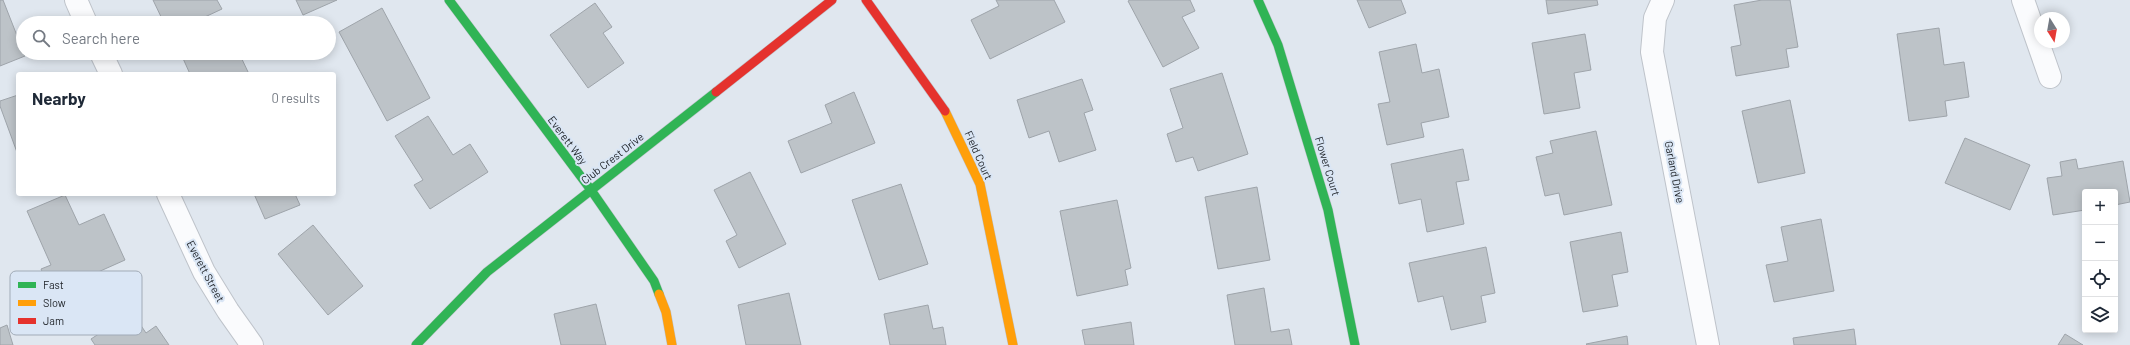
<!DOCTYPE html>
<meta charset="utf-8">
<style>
:root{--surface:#fff;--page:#f2f2f3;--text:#1f2937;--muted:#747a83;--line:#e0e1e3}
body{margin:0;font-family:Barlow,sans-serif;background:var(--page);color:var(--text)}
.controls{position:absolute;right:12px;bottom:12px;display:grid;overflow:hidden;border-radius:4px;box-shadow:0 2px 10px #0003}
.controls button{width:36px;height:36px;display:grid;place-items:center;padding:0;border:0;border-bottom:1px solid var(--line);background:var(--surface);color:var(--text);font:20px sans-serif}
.compass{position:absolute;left:2034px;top:12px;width:36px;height:36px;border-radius:50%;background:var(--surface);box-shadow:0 2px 10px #0003;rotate:169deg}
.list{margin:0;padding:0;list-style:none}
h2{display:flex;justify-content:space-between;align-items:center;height:52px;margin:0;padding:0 16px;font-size:17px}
h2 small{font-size:13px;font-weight:400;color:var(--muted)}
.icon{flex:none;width:22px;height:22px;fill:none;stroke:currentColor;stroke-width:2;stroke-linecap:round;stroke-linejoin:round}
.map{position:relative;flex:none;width:2130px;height:345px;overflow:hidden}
.search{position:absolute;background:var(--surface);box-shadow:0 2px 10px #0003;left:16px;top:16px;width:320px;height:44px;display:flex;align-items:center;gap:10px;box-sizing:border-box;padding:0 14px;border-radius:22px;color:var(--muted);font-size:15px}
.panel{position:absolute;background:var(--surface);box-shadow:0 2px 10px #0003;left:16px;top:72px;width:320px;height:124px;border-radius:4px}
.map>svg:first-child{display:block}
</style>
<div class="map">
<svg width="2130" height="345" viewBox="0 0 2130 345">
<rect width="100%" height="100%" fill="#e0e7ef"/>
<path fill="#bdc3c8" stroke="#9ea4aa" d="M 0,0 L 3,0 L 25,56 L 0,66 Z
M 153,0 L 217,0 L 222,9 L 192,23 L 164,23 Z
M 296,0 L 337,0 L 303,15 Z
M 996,0 L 1054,0 L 1065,22 L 990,59 L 971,20 L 999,6 Z
M 1130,0 L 1190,0 L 1195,11 L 1182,17 L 1199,48 L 1163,67 L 1128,1 Z
M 1357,0 L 1401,0 L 1406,13 L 1369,28 Z
M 1546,0 L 1597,0 L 1598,5 L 1548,14 Z
M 1762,0 L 1790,0 L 1798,47 L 1786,49 L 1789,67 L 1736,76 L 1731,47 L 1741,45 L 1734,5 Z
M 595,3 L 612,27 L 603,33 L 624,63 L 588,88 L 550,35 Z
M 382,8 L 430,98 L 387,121 L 339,32 Z
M 1939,28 L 1944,65 L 1964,62 L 1969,97 L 1945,101 L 1947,116 L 1909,121 L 1897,34 Z
M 1585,34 L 1591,70 L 1574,73 L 1580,108 L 1544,114 L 1532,43 Z
M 1416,44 L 1422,73 L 1439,69 L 1449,117 L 1421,123 L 1424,137 L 1387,145 L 1378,104 L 1390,102 L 1379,52 Z
M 239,53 L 249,74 L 190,74 L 181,54 Z
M 1222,73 L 1248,154 L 1198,171 L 1193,157 L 1176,162 L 1167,134 L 1183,128 L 1170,89 Z
M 1082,79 L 1093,110 L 1084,113 L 1096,150 L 1059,162 L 1049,131 L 1029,138 L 1017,100 Z
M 854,92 L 875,143 L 801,173 L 788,141 L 832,123 L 825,105 Z
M 18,95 L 18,155 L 0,106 L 0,101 Z
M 1790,100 L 1805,173 L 1758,183 L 1742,111 Z
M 428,116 L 453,155 L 470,144 L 488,172 L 430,209 L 414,185 L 423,180 L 395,136 Z
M 1596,131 L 1612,205 L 1564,215 L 1559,193 L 1545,196 L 1536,157 L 1553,153 L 1550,141 Z
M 1965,138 L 2030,165 L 2010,210 L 1945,183 Z
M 1463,149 L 1469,180 L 1456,182 L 1464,224 L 1427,232 L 1421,199 L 1399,204 L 1391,164 Z
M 2076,159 L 2078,169 L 2123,161 L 2130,202 L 2115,205 L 2115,192 L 2085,192 L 2085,210 L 2053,215 L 2047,178 L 2062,176 L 2060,162 Z
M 750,172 L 786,244 L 739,268 L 726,241 L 737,235 L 714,190 Z
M 901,184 L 928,264 L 879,280 L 852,200 Z
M 1257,187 L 1270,260 L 1218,269 L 1205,197 Z
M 254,194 L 295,194 L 300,205 L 265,219 Z
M 65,195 L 79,225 L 104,214 L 125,260 L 51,293 L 41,269 L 51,265 L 27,211 Z
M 1117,200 L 1131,268 L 1125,270 L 1128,285 L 1077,296 L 1060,211 Z
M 1821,219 L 1834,291 L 1774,302 L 1766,265 L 1788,261 L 1781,227 Z
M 313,225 L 363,286 L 328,315 L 278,254 Z
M 1621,232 L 1628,272 L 1612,275 L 1618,306 L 1583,312 L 1570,242 Z
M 1486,247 L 1495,293 L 1481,296 L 1486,322 L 1451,330 L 1443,296 L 1418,302 L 1409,263 Z
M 1264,288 L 1271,332 L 1289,329 L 1292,345 L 1235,345 L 1227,295 Z
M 789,293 L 801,345 L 746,345 L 738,305 Z
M 596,304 L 606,345 L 561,345 L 554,314 Z
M 928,305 L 933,329 L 943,327 L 946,345 L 890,345 L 884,314 Z
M 132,312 L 146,333 L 156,326 L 169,345 L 95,345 L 91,339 Z
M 1131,322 L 1134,345 L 1085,345 L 1082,330 Z
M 7,325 L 13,345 L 0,345 L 0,328 Z
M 1854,329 L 1856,345 L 1794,345 L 1793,338 Z
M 2065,334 L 2083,345 L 2058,345 Z
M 1627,336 L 1628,345 L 1587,345 L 1586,344 Z"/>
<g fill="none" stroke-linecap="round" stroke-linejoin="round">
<defs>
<path id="street" d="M 76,0 L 86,23
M 1663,0 L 1655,18 L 1652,52 L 1708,345
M 2023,0 L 2050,77
M 101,53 L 111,74
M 168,194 L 204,272 L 228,311 L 252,345"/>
<path id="fast" d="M 449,0 L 591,190 L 654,281 L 659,294
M 1258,0 L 1278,45 L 1328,210 L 1355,345
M 416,345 L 487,272 L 716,92"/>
<path id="slow" d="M 945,111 L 980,184 L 1013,345
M 659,294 L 666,312 L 672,345"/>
<path id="jam" d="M 866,0 L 945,111
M 716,92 L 832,0"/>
</defs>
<use href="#street" stroke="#bec3ca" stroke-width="24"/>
<use href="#fast" stroke="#bec3ca" stroke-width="10"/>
<use href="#slow" stroke="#bec3ca" stroke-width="10"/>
<use href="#jam" stroke="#bec3ca" stroke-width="10"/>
<use href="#street" stroke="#fafbfd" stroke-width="22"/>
<use href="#fast" stroke="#30b455" stroke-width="9"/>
<use href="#slow" stroke="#ff9f0a" stroke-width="9"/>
<use href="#jam" stroke="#e5322d" stroke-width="9"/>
</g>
<g text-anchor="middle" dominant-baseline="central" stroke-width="4" stroke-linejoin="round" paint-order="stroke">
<g font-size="11" fill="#1d2126" stroke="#dae6f5">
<text transform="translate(568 140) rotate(53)">Everett Way</text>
<text transform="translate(979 155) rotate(66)">Field Court</text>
<text transform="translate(612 158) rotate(-38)">Club Crest Drive</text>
<text transform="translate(1328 166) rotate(73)">Flower Court</text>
<text transform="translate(1675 172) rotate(79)">Garland Drive</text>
<text transform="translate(206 271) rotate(62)">Everett Street</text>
</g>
</g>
<rect x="10" y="271" width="132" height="64" rx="6" fill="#dae6f5" stroke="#a1abb7" stroke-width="1"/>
<rect x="18" y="282" width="18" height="6" fill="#30b455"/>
<rect x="18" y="300" width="18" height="6" fill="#ff9f0a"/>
<rect x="18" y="318" width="18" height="6" fill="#e5322d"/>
<g font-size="11" fill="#1d2126">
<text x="43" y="289">Fast</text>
<text x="43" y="307">Slow</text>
<text x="43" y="325">Jam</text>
</g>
</svg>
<div class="controls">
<button>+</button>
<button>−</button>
<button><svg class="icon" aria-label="locate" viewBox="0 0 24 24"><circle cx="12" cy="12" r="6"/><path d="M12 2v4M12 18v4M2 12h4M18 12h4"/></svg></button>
<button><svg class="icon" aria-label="layers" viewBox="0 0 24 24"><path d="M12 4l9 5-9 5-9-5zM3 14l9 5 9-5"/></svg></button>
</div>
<svg class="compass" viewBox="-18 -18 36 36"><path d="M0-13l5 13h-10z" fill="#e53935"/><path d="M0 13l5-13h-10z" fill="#747a83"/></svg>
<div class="search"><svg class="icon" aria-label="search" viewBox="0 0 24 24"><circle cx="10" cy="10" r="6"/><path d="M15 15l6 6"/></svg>Search here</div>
<section class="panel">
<h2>Nearby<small>0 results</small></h2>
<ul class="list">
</ul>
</section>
</div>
